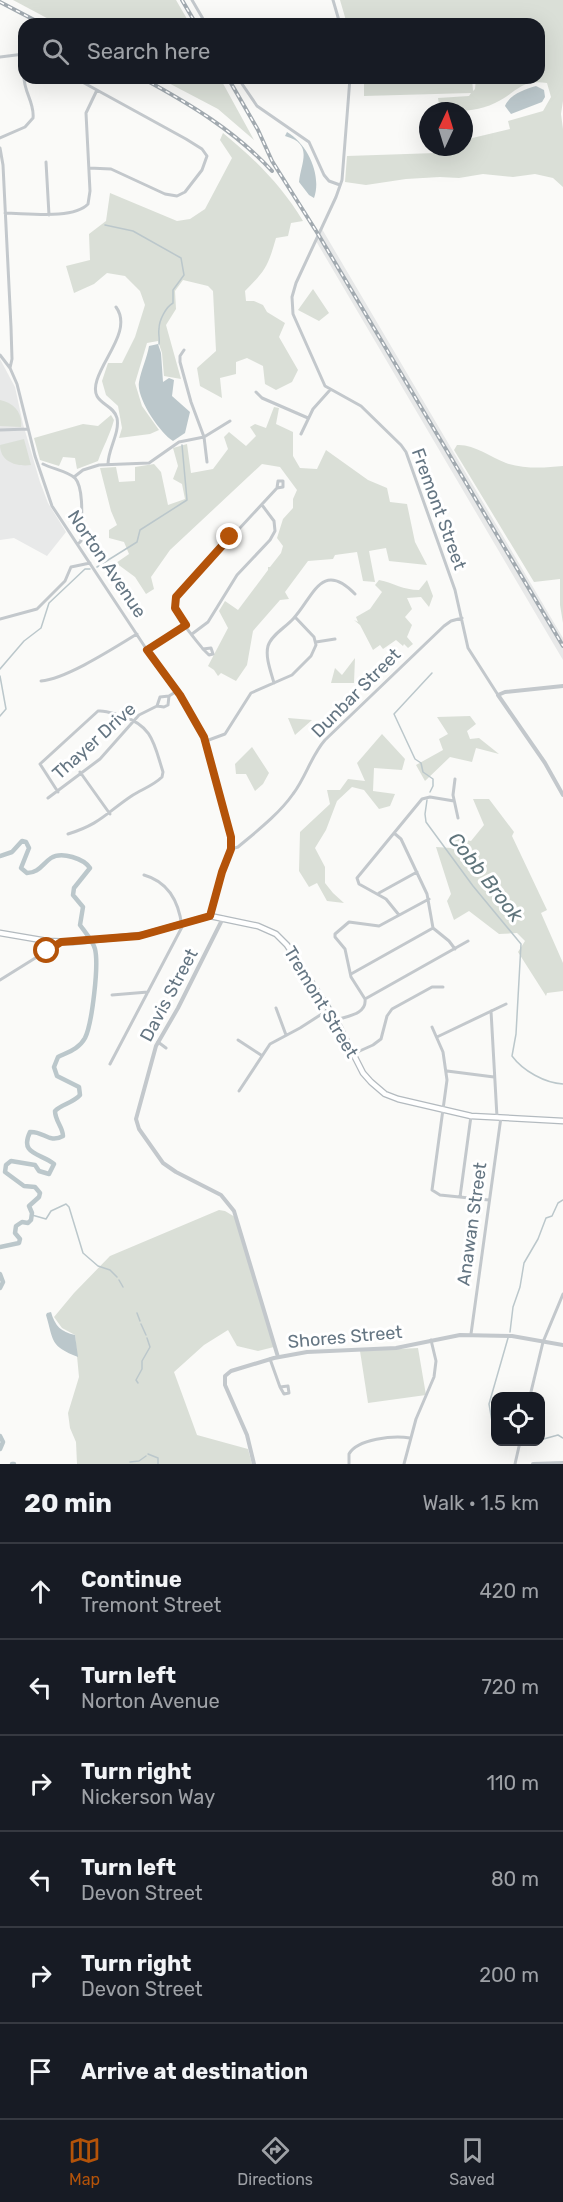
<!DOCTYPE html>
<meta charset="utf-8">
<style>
:root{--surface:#171b24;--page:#242831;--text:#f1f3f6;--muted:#9ea1a6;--line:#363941;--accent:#b45309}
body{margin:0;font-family:Rubik,sans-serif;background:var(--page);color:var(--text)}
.controls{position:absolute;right:18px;bottom:18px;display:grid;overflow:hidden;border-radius:12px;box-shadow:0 6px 24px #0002}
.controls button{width:54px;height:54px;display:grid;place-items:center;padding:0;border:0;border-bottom:2px solid var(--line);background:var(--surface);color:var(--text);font:30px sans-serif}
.compass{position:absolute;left:419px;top:102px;width:54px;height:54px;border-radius:50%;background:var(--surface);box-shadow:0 6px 24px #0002;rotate:4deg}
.stop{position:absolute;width:18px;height:18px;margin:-14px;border:4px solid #b45309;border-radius:50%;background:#fff}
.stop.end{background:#b45309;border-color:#fff;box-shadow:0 2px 6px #0008}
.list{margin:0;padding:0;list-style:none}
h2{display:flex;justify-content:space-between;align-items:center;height:78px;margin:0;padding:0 24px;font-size:26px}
h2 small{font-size:20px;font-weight:400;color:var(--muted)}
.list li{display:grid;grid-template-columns:39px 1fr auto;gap:18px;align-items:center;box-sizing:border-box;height:96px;padding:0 24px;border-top:2px solid var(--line)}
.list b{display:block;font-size:22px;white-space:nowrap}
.list p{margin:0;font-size:20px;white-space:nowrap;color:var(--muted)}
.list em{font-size:20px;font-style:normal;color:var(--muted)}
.icon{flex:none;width:33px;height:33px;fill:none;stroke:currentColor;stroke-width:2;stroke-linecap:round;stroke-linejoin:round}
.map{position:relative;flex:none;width:563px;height:1464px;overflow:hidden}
.search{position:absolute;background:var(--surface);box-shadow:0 6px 24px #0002;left:18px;right:18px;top:18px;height:66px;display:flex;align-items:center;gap:15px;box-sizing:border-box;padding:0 21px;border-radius:18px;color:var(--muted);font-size:22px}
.sheet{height:654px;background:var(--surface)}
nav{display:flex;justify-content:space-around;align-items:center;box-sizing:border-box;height:84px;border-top:2px solid var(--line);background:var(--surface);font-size:16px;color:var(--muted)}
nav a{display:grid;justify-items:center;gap:3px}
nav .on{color:var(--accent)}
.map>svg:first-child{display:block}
</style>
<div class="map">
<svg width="563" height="1464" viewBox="0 0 563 1464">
<rect width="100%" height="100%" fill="#fafaf8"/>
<path fill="#e8e9e9" d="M 322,229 L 563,638 L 563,660 L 316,241 Z
M 0,359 L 15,387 L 23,424 L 40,482 L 48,503 L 66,532 L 47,556 L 14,538 L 0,540 Z"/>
<path fill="#dadfd7" d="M 13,0 L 176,0 L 190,24 L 58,24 Z
M 340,0 L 563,0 L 563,101 L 561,114 L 563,129 L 563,187 L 553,178 L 535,174 L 513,177 L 483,174 L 459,178 L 440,177 L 406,179 L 366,185 L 345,182 L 347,156 L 436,153 L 439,147 L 464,147 L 464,140 L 510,129 L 508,121 L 543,111 L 551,97 L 547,83 C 520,79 518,92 495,103 C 477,112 459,111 440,111 L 438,98 L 469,96 L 471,93 L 364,96 L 364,78 L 472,78 L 473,91 L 475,89 L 476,78 L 539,78 L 539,24 L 347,24 Z
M 159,78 L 220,78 L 254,140 L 218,109 Z
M 223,133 C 255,159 282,186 303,221 L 291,223 L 288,236 L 276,238 C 268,266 266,270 245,291 L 246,301 L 254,301 L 263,305 L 267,312 L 285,323 L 279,337 L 298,370 L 292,382 L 276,390 L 265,384 L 263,366 L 247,358 L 236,362 L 236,374 L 220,378 L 222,398 L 200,386 L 197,368 L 216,351 L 213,291 L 208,286 L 183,280 L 175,291 L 176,309 L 166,325 L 181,379 L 164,376 L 162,353 L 158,341 L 147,343 L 135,383 L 142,406 L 159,430 L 150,434 L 119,438 L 122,428 L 118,406 L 106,395 L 102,381 L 108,363 L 122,363 L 135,337 L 145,305 L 140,291 L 125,276 L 107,273 L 94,284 L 74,293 L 66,266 L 90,260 L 89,234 L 106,221 L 110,193 L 177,221 L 190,219 L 205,209 L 232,158 L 220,140 Z
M 313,289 L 329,313 L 319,321 L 298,310 Z
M 0,400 C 14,403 23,413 21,427 L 0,426 Z
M 274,407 L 279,408 L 276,424 L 293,432 L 293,456 L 300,468 L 317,469 L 326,450 L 368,480 L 387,488 L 390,502 L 407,504 L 415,542 L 427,565 L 389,561 L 386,548 L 369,551 L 375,582 L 363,581 L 357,552 L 335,555 L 333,559 L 308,561 L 285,592 L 289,599 L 280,600 L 253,631 L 247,665 L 236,681 L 221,673 L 218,676 L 214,670 L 208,666 L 228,628 L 219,611 L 225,601 L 238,610 L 268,570 L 268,567 L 270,567 L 281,553 L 283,546 L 277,538 L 283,519 L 293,508 L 293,499 L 297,490 L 280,467 L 262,464 L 170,550 L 151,577 L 154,589 L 146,594 L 135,577 L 116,563 L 129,554 L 124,542 L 109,538 L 109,530 L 117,525 L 111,511 L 100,468 L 116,467 L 119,482 L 135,481 L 135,467 L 154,464 L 161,472 L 168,505 L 185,499 L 182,484 L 173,479 L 178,466 L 173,448 L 187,444 L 191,473 L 213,469 L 228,449 L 224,437 L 229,432 L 246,446 L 256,436 L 250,427 L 255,424 L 266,428 Z
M 111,415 L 114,420 C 110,435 103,447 98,461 L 77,469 L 75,458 L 63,457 L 59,466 L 40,460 L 34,438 L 83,424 L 98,426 Z
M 24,439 L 31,465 C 17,467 0,462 0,445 Z
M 457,445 C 474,444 490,457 506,463 C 524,469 544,468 563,466 L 563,623 L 560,605 L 560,579 L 534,582 L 454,450 Z
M 379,580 C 394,583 403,590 419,590 L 427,580 L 433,596 L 429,607 L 421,597 L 407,598 L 412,609 L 405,617 L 412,625 L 407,637 L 413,644 L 408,648 L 404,644 L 403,646 L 396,640 L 383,649 L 380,645 L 373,650 L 360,625 L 354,620 L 358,622 L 356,617 L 370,609 L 382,592 L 375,585 Z
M 355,658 L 354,683 L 331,683 L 335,668 L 342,675 Z
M 470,716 L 476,724 L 467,731 L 470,739 L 479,738 L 499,754 L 476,748 L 472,762 L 450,757 L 425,781 L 416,765 L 443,750 L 439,739 L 448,734 L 437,717 Z
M 288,718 L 312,720 L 295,735 Z
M 382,734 L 405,759 L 402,770 L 374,768 L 373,791 L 395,794 L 390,806 L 379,809 L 364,790 L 352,787 L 337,801 L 326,830 L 315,848 L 325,867 L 325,883 L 333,893 L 344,903 L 327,901 L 317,883 L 309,887 L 299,871 L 300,832 L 330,804 L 327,790 L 340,790 L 348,779 L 365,781 L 357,763 Z
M 252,747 L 269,773 L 263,784 L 255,791 L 246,774 L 236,774 L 235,764 Z
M 473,799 L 489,799 L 514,832 L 512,836 L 547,910 L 541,913 L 563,963 L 563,991 L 547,993 L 546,996 L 518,952 L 525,941 L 517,933 L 499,934 L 469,911 L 454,920 L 447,901 L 451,894 L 436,847 L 451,848 L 453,838 L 471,841 L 484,825 Z
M 219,1210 L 225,1211 L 235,1217 L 274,1347 L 258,1351 L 237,1346 L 228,1330 L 204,1345 L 174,1372 L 197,1435 L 248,1449 L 252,1464 L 77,1464 L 76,1442 L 70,1428 L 68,1413 L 79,1377 L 75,1335 L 62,1328 L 54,1317 L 74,1293 L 110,1256 Z
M 418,1348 L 426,1395 L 368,1403 L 360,1351 Z"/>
<path fill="#bbc7cb" d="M 536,86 L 544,90 L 545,97 L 542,102 L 511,114 L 505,106 C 509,95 525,89 536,86 Z
M 287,132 C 308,144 322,176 314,198 L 309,195 L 299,182 C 301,162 314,144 285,136 Z
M 158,344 L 161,353 L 163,382 L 169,378 L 174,380 L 172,396 L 190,412 L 185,433 L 173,441 C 160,433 136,398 139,382 C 141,370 147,358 149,346 Z
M 51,1312 C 55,1326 61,1332 75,1335 L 78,1357 C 50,1346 54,1342 46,1315 L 47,1313 Z"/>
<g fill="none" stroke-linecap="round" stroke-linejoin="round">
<path stroke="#bbc7cb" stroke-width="1.5" d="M 105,225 L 133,231 L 181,258 L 184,275 L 173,290 L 173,303 C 166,307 159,320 159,329 C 158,334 160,338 159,344
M 97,567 L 137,542 L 140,530 L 187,500 L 182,445
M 0,669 L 24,641 L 41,628 L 49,603 L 85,569 L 90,569
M 0,676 L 6,709 L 0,716
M 430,792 L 433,786 L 433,779 L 423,772 L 421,763 L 415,759 L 394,714 L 432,673
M 427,800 L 425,814 L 426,822 L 473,886 L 521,944 L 516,1034 L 512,1056 C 523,1071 545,1083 563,1084
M 32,1215 L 46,1219 L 51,1211 L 66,1204 L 69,1207 L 83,1253 L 98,1266 L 110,1270 L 117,1277
M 119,1280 L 123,1287
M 137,1313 L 140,1321
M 141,1324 L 146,1335
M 510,1332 L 513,1307 L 520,1287 L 524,1263 L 538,1239 L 546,1218 L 552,1216 L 558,1203 L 563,1200
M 138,1383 L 136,1380 L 142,1369 L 142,1361 L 150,1347 L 147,1338
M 496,1425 L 492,1421 L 489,1404 L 508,1338
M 540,1440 L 558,1435 L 563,1438
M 532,1442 L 536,1442
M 148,1454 L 158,1458 L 158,1464
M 130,1462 L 139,1461 L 146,1456"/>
<path stroke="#bbc7cb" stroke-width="4.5" d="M 0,856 L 12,852 L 22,841 L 26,842 L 29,848 L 21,868 L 27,873 C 39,873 42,864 51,858 C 62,851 84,859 90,868 L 74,888 L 73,895 L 83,907 L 80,925 C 85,932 93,941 95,949 C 99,965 92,1024 85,1038 C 79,1049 68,1052 58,1057 L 54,1067 L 57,1076 L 79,1087 L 80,1095 C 73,1103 62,1104 55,1111 C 55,1121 63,1127 63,1136 C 49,1144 44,1131 30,1132 C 19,1155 41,1153 54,1164 L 49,1174 L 39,1171 L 35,1165 L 11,1161 L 6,1165 L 5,1172 L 24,1186 L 35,1187 L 40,1193 L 39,1197 L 29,1206 L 32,1213 L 31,1220 L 28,1223 L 22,1222 L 16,1226 L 15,1233 L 20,1239 L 19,1243 L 0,1247
M 0,1274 L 3,1282 L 0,1288
M 0,1436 L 3,1442 L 0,1449
M 12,1464 L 14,1464"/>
<defs>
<path id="secondary" d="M 0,933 L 47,941 L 73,942 L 142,935 L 210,916 L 258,926 L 276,934 L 287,945 L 336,1020 L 363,1073 L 371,1082 L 385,1094 L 398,1099 L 471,1116 L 563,1121"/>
</defs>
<use href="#secondary" stroke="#b3babf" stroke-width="7"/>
<path stroke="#c3c8cc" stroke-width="3" d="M 192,0 L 206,24
M 333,0 L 340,24
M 0,57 L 24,54
M 75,78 L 186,139 L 202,149 L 207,156 L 202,170 L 185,192 L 177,196 L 165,194 L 111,169 L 89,168
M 238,78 L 257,106 L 309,142 L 324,175 L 329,181 L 340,185
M 350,78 L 342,180 L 336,197 L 296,283 L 292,297 L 293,314 L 325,386 L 361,406 L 401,445 L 406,452 L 455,590 L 468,648 L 498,695
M 0,138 L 25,127 L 33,118 C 35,102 22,90 24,73
M 0,148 L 3,165 L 11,327 L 12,359 L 10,368
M 46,162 L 49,215
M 5,213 C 26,213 73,220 88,204 L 90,191 L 86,113 L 97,90
M 184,350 L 180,356 L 180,362 L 191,402 L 204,437 L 207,462
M 0,355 L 10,368 L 17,384 L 35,456 L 52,506 L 147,650 L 180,695 L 206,741 L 232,842 L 210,916
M 256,392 L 262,398 L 308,418
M 0,430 L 28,429
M 301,434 L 313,409 L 330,390
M 43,464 C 53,469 67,471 75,478 C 85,489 81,526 81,541 L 78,544
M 108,464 C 108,449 120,433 117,418 C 113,402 89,405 97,380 C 104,357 132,329 116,307
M 74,477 L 83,470 L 99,465 L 149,463 L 179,442 L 204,437 L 230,421
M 0,619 L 37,609 L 65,581 L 71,567 L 90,563
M 192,634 L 208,622 L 237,575 L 270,540 L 275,531 L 274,521 L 262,505
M 316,642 L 335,639
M 203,649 L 209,655 L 213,654 L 211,648 L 203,649 C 193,636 171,614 176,597 L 277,488 L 278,481 L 283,481 L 283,487 L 277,488
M 147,650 L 186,625
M 41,681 C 66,679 114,648 137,634
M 274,683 C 271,672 265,657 268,646 C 271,635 286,627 293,619 C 313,598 321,559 355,594
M 157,706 L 160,697 L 169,696 L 177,691
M 206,741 L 225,734 L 251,693 L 292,675 L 311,656 L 316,645 L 314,637 L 295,617
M 80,772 L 110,814
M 455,779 L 453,795 L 458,818
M 58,792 L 40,764 L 98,711 C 106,710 114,714 122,716 C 153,726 154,744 163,772 L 162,777 C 154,785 143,789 133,795 C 107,812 101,824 68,834
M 48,798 L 100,759 L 139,715 L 157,706 L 164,707 L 168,705 L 169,696
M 394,833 L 401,839 L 427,894 L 433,928 L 449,941 L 455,949
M 231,849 L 238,847 C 257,831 279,814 293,794 C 306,777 311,756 325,740 L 444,626 L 451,621 L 462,618
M 379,893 L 417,872
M 399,915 L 386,899 L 359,884 L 357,878 L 422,799 L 430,797 L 454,801
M 351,974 L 433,928
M 0,980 L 61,942
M 112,995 L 148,992
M 365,999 L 351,977 L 345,949 L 335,937 L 335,934 L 349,922 L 379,926 L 429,899
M 365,999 L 468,941
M 276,1008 L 286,1035
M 491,1011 L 497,1117
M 336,1020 C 348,1016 367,1014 365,999
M 432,1027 L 443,1052 L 447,1080 L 432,1190 L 440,1195 L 489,1200
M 437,1037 L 506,1004
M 238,1040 L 261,1055
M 158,1042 L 166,1048
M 353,1054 L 373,1045 L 381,1039 L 387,1016 L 392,1009 L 432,987 L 443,987
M 110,1064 L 182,927 C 179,902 169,882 144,875
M 447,1071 L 494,1077
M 239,1091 L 270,1044 L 300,1028 L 328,1010
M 460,1197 L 471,1116
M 471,1334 L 501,1117
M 270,1359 L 280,1387 L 288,1386 L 289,1393 L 284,1394 L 280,1387
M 530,1396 L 543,1342 L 563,1294
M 349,1464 L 349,1454 C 357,1439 394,1435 410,1438
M 404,1464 L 416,1419 L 434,1377 L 436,1361 L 431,1340
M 515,1464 L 520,1442"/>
<path stroke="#c3c8cc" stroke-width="4" d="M 563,686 L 505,692 L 498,695 L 545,763 L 563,795
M 223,918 L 178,1008 L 156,1046 L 136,1119 L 139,1129 L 163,1163 L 176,1172 L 221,1195 L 234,1211 L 278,1357
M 254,1464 L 247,1435 L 225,1385 L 225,1376 L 231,1371 L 274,1358 L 307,1352 L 396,1348 L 460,1335 L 512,1336 L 563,1345
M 533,1464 L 563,1463"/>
<use href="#secondary" stroke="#fff" stroke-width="4.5"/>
<defs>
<path id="rail" d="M 182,0 L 196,24
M 0,2 L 42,24
M 142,78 C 190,104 235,131 272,171
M 228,78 L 258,130 L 272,161 L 318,234 L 563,646"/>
</defs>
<use href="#rail" stroke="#a2aab0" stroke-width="4"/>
<use href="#rail" stroke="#fff" stroke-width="1.5" stroke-dasharray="4.5" stroke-linecap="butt"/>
</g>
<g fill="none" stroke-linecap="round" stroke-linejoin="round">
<path stroke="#b45309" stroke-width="8" d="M 47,951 L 61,942 L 139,936 L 210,916 L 222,872 L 231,849 L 231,837 L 204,737 L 180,695 L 147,650 L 186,625 L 175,608 L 176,597 L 230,537"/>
</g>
<g text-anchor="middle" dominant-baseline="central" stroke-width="6" stroke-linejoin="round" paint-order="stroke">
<g font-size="18" fill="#657683" stroke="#fff">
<text transform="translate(439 509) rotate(70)">Fremont Street</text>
<text transform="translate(107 564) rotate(56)">Norton Avenue</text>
<text transform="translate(356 693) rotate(-45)">Dunbar Street</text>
<text transform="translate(94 741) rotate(-42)">Thayer Drive</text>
<text transform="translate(169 995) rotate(-62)">Davis Street</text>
<text transform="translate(321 1002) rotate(59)">Tremont Street</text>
<text transform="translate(472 1224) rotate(-82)">Anawan Street</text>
<text transform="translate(345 1337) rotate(-5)">Shores Street</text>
</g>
<g font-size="20" font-style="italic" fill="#60757c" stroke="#fff">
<text transform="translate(486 877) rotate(52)">Cobb Brook</text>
</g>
</g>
</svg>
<div class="controls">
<button><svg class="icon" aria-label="locate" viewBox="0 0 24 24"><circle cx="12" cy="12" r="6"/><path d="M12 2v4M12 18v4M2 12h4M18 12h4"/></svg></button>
</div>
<svg class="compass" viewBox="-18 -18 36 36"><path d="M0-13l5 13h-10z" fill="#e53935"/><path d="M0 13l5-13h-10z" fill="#9ea1a6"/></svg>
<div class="stop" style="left:47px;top:951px"></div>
<div class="stop end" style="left:230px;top:537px"></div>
<div class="search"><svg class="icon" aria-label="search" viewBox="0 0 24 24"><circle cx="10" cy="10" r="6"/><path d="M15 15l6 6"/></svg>Search here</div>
</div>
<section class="sheet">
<h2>20 min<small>Walk · 1.5 km</small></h2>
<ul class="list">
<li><svg class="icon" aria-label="ahead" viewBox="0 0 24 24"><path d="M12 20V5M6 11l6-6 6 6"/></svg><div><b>Continue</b><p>Tremont Street</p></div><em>420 m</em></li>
<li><svg class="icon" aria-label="left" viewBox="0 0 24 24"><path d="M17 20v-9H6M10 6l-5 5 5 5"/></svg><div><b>Turn left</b><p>Norton Avenue</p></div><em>720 m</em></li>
<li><svg class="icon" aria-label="right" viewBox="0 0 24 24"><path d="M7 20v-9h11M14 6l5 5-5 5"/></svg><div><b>Turn right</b><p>Nickerson Way</p></div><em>110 m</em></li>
<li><svg class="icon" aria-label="left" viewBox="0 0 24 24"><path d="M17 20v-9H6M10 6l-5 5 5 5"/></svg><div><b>Turn left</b><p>Devon Street</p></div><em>80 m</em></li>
<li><svg class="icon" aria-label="right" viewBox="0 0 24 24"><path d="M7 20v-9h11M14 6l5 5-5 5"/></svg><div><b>Turn right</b><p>Devon Street</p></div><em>200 m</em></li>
<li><svg class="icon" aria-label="arrive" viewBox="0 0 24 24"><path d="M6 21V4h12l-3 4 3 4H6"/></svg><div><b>Arrive at destination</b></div></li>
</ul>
</section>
<nav>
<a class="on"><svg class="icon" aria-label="map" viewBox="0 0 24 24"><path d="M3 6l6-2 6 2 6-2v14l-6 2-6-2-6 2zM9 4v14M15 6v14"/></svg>Map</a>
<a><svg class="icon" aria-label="directions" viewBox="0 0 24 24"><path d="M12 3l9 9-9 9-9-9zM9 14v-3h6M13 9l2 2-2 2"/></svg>Directions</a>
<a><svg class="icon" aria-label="saved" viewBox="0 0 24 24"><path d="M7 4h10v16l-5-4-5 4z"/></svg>Saved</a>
</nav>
